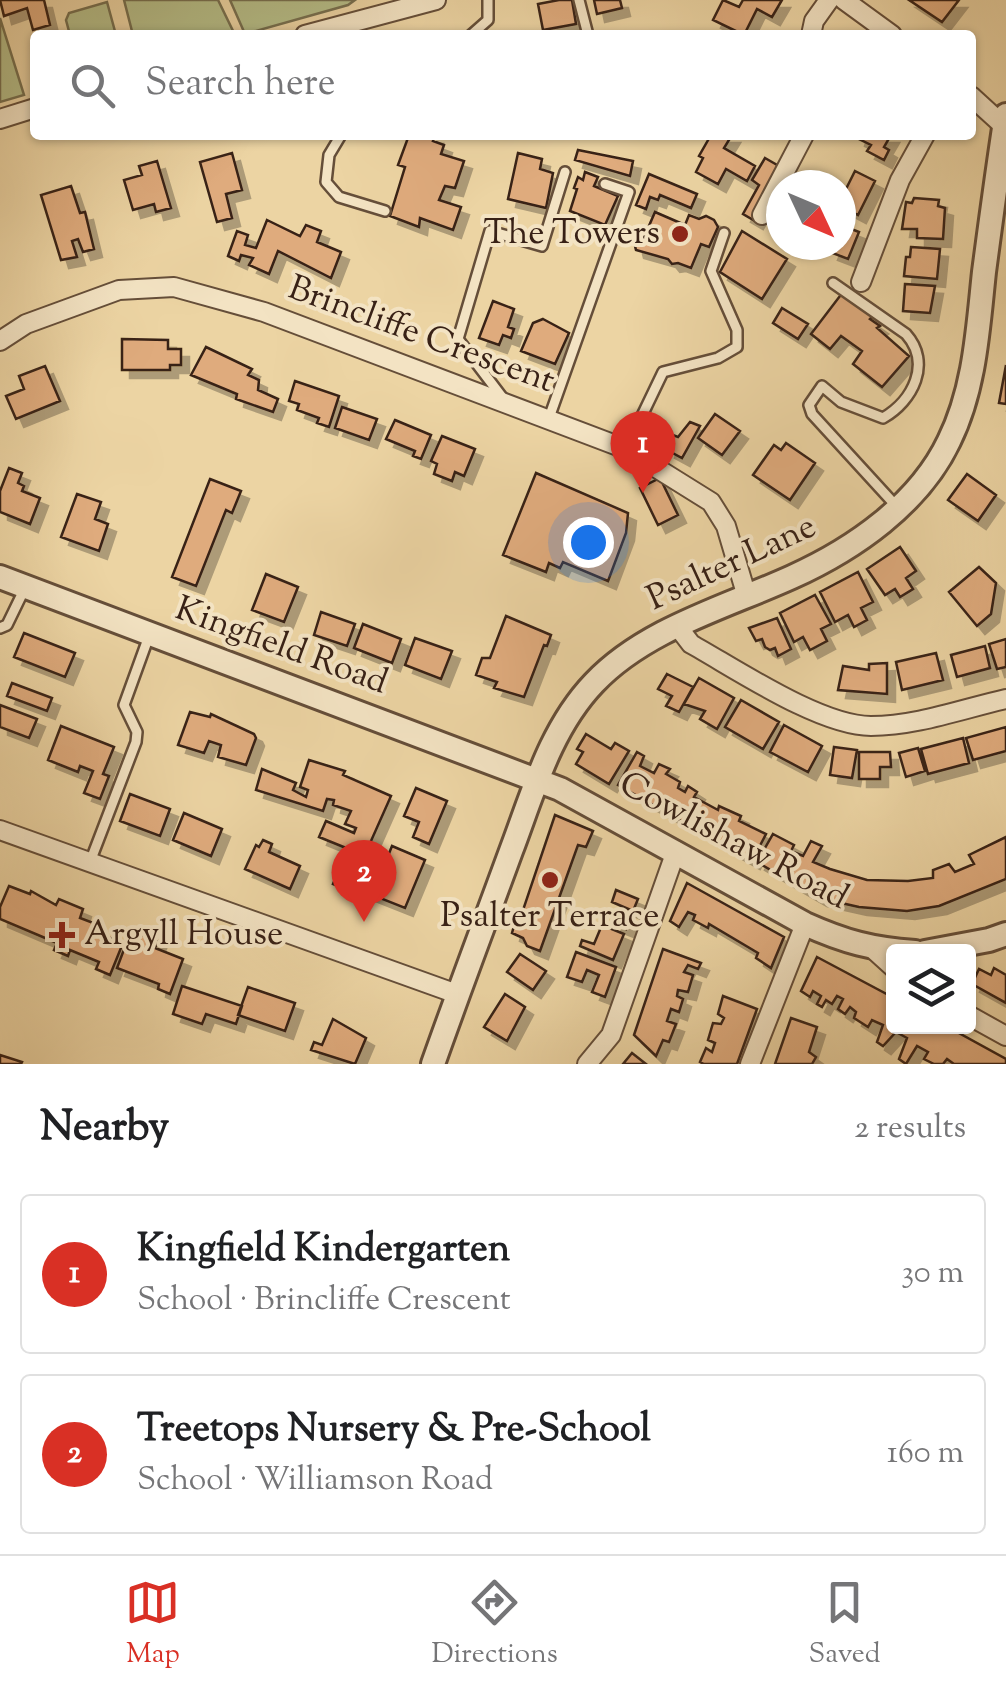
<!DOCTYPE html>
<meta charset="utf-8">
<style>
:root{--surface:#fff;--page:#f2f2f2;--text:#202124;--muted:#757577;--line:#e0e0e0;--accent:#d93025}
body{margin:0;font-family:"Sorts Mill Goudy",serif;background:var(--page);color:var(--text)}
.controls{position:absolute;right:30px;bottom:30px;display:grid;overflow:hidden;border-radius:10px;box-shadow:0 2px 8px #0004}
.controls button{width:90px;height:90px;display:grid;place-items:center;padding:0;border:0;border-bottom:2px solid var(--line);background:var(--surface);color:var(--text);font:50px sans-serif}
.compass{position:absolute;left:766px;top:170px;width:90px;height:90px;border-radius:50%;background:var(--surface);box-shadow:0 2px 8px #0004;rotate:134deg}
.you{position:absolute;left:588px;top:542px;width:35px;height:35px;margin:-25px;border:8px solid #fff;border-radius:50%;background:#1a73e8;box-shadow:0 0 0 15px #1a73e833}
.badge{display:grid;place-items:center;width:65px;height:65px;border-radius:50%;background:var(--accent);color:#fff;font-size:32px;font-weight:700}
.pin{position:absolute;translate:-50% -82px;filter:drop-shadow(0 2px 5px #0008)}
.pin::after{content:'';position:absolute;top:52px;width:35px;height:30px;background:inherit;clip-path:polygon(0 0,100% 0,50% 100%)}
.list{margin:0;padding:0;list-style:none}
h2{display:flex;justify-content:space-between;align-items:center;height:130px;margin:0;padding:0 40px;font-size:42px}
h2 small{font-size:32px;font-weight:400;color:var(--muted)}
.list li{display:grid;grid-template-columns:65px 1fr auto;gap:30px;align-items:center;box-sizing:border-box;height:160px;margin:0 20px 20px;padding:0 20px;border:2px solid var(--line);border-radius:10px}
.list b{display:block;font-size:38px;white-space:nowrap}
.list p{margin:0;font-size:32px;white-space:nowrap;color:var(--muted)}
.list em{font-size:32px;font-style:normal;color:var(--muted)}
.icon{flex:none;width:55px;height:55px;fill:none;stroke:currentColor;stroke-width:2;stroke-linecap:round;stroke-linejoin:round}
.map{position:relative;flex:none;width:1006px;height:1064px;overflow:hidden}
.search{position:absolute;background:var(--surface);box-shadow:0 2px 8px #0004;left:30px;right:30px;top:30px;height:110px;display:flex;align-items:center;gap:25px;box-sizing:border-box;padding:0 35px;border-radius:10px;color:var(--muted);font-size:38px}
.sheet{height:490px;background:var(--surface)}
nav{display:flex;justify-content:space-around;align-items:center;box-sizing:border-box;height:140px;border-top:2px solid var(--line);background:var(--surface);font-size:28px;color:var(--muted)}
nav a{display:grid;justify-items:center;gap:5px}
nav .on{color:var(--accent)}
.map>svg:first-child{display:block}
</style>
<div class="map">
<svg width="1006" height="1064" viewBox="0 0 1006 1064">
<defs>
<filter id="shadow"><feDropShadow dx="8" dy="8" stdDeviation="0" flood-color="#0004"/></filter>
</defs>
<rect width="100%" height="100%" fill="#ecd4a3"/>
<filter id="stains"><feTurbulence type="fractalNoise" baseFrequency=".002" numOctaves="4"/><feColorMatrix values="0 0 0 0 .2 0 0 0 0 .09 0 0 0 0 .02 0 0 0 .5 -.17"/></filter>
<radialGradient id="worn" r=".72"><stop offset=".6" stop-color="#630" stop-opacity="0"/><stop offset="1" stop-color="#630" stop-opacity=".3"/></radialGradient>
<path fill="#b5bd88" stroke="#766f4f" stroke-width="2.5" d="M 124,0 L 218,0 L 235,35 L 133,35 Z
M 230,0 L 355,0 L 348,5 L 245,34 Z
M 107,2 L 116,35 L 70,35 L 66,20 L 69,13 Z
M 0,18 L 24,95 L 0,102 Z"/>
<path fill="#dfab7d" stroke="#382116" stroke-width="2.5" filter="url(#shadow)" d="M 0,0 L 44,0 L 50,25 L 33,30 L 27,8 L 4,16 Z
M 559,0 L 572,0 L 576,24 L 543,30 L 538,4 Z
M 594,0 L 620,0 L 622,8 L 597,14 Z
M 723,0 L 739,7 L 743,0 L 782,0 L 772,17 L 757,9 L 744,35 L 713,20 Z
M 909,0 L 959,0 L 942,22 Z
M 409,135 L 435,136 L 433,141 L 444,145 L 441,154 L 464,161 L 455,188 L 445,186 L 439,200 L 461,207 L 453,230 L 420,218 L 419,227 L 390,216 L 405,167 L 398,165 Z
M 711,135 L 732,135 L 724,148 L 755,166 L 747,181 L 726,169 L 718,184 L 696,172 L 703,158 L 699,156 Z
M 858,135 L 891,135 L 884,147 L 889,150 L 884,160 L 867,151 L 871,145 L 857,138 Z
M 578,150 L 633,161 L 630,176 L 575,160 Z
M 232,153 L 242,190 L 226,194 L 232,218 L 217,222 L 200,162 Z
M 518,153 L 542,159 L 540,169 L 553,173 L 546,208 L 508,199 Z
M 765,158 L 784,169 L 755,221 L 743,214 L 759,185 L 752,180 Z
M 157,161 L 171,208 L 156,212 L 154,204 L 133,210 L 124,180 L 142,175 L 139,166 Z
M 855,171 L 875,181 L 858,215 L 841,206 L 841,199 Z
M 585,172 L 598,177 L 594,186 L 618,196 L 605,225 L 570,211 L 577,189 L 574,188 L 578,177 L 583,180 Z
M 649,174 L 697,194 L 691,208 L 660,195 L 658,200 L 650,197 L 646,209 L 636,205 Z
M 801,174 L 814,181 L 812,185 L 796,185 Z
M 71,186 L 80,213 L 85,212 L 94,249 L 83,252 L 78,239 L 72,241 L 77,257 L 61,260 L 41,195 Z
M 914,198 L 939,200 L 938,206 L 945,208 L 943,239 L 917,238 L 917,229 L 902,229 L 906,202 L 912,203 Z
M 655,212 L 685,225 L 689,215 L 699,219 L 706,216 L 714,220 L 718,227 L 709,247 L 701,244 L 691,268 L 678,263 L 672,264 L 668,259 L 636,250 L 635,246 L 642,242 Z
M 267,220 L 300,236 L 306,225 L 321,231 L 317,242 L 341,252 L 331,278 L 278,251 L 269,274 L 249,265 L 253,258 L 241,255 L 239,261 L 228,256 L 237,231 L 248,235 L 245,245 L 256,248 Z
M 841,225 L 859,232 L 848,259 L 830,252 L 833,245 L 841,245 Z
M 742,231 L 787,259 L 762,299 L 720,272 Z
M 911,247 L 940,249 L 937,279 L 904,276 L 906,257 L 910,257 Z
M 905,284 L 935,286 L 930,313 L 903,311 Z
M 843,292 L 873,316 L 870,319 L 880,326 L 877,328 L 909,356 L 882,387 L 853,364 L 862,351 L 841,336 L 830,349 L 811,334 Z
M 493,301 L 514,309 L 508,327 L 514,329 L 511,338 L 503,335 L 499,345 L 479,338 Z
M 782,308 L 808,324 L 798,339 L 773,323 Z
M 543,319 L 569,333 L 555,364 L 521,351 L 533,323 Z
M 122,339 L 168,340 L 168,349 L 181,349 L 181,365 L 170,365 L 170,370 L 122,370 Z
M 206,347 L 252,369 L 248,375 L 259,380 L 258,390 L 278,399 L 273,412 L 236,399 L 237,394 L 191,375 Z
M 1006,365 L 1006,404 L 999,403 Z
M 45,366 L 60,401 L 16,419 L 6,396 L 24,389 L 19,376 Z
M 295,381 L 339,396 L 329,427 L 317,423 L 319,418 L 297,410 L 299,404 L 289,401 Z
M 342,407 L 377,419 L 369,440 L 335,428 Z
M 715,414 L 740,431 L 722,455 L 698,438 Z
M 395,420 L 431,435 L 421,459 L 413,456 L 415,451 L 386,439 Z
M 690,422 L 700,426 L 682,458 L 667,450 L 673,435 L 678,437 Z
M 442,436 L 475,449 L 464,476 L 455,472 L 452,481 L 434,474 L 437,464 L 431,461 Z
M 786,443 L 815,463 L 790,500 L 753,475 L 774,445 L 781,450 Z
M 9,468 L 22,473 L 18,483 L 24,486 L 22,491 L 40,498 L 30,524 L 0,512 L 0,491 Z
M 536,473 L 628,513 L 626,533 L 608,581 L 563,562 L 560,568 L 549,563 L 546,572 L 503,555 Z
M 967,474 L 996,495 L 978,521 L 948,500 Z
M 660,478 L 678,515 L 658,525 L 640,488 Z
M 210,479 L 241,491 L 232,513 L 226,510 L 196,586 L 172,577 Z
M 77,494 L 101,502 L 95,519 L 108,524 L 99,551 L 61,537 Z
M 900,547 L 916,571 L 906,578 L 913,589 L 900,597 L 895,589 L 885,595 L 867,569 Z
M 979,567 L 996,583 L 991,614 L 977,626 L 949,592 Z
M 858,572 L 873,602 L 861,608 L 867,620 L 854,627 L 848,615 L 835,622 L 820,592 Z
M 266,574 L 298,587 L 284,622 L 252,610 Z
M 815,595 L 831,624 L 821,629 L 827,641 L 810,650 L 803,637 L 794,642 L 780,613 Z
M 321,612 L 355,624 L 347,646 L 314,635 Z
M 506,616 L 551,635 L 547,646 L 544,645 L 524,697 L 494,688 L 497,682 L 476,675 L 482,658 L 490,658 Z
M 777,618 L 791,649 L 778,656 L 775,648 L 770,650 L 765,647 L 762,639 L 756,641 L 749,628 Z
M 363,624 L 401,639 L 392,663 L 354,648 Z
M 24,633 L 75,653 L 65,677 L 14,657 Z
M 415,638 L 452,651 L 441,679 L 405,665 Z
M 1006,639 L 1006,667 L 997,669 L 989,644 Z
M 985,646 L 990,668 L 957,677 L 951,655 Z
M 936,653 L 943,680 L 902,690 L 896,662 Z
M 887,663 L 887,694 L 838,690 L 843,666 L 869,670 L 869,664 Z
M 667,674 L 693,687 L 679,712 L 666,706 L 672,696 L 658,689 Z
M 699,678 L 734,698 L 717,729 L 700,719 L 705,711 L 684,704 Z
M 12,683 L 52,698 L 47,711 L 7,696 Z
M 741,700 L 779,722 L 763,749 L 725,727 Z
M 0,705 L 37,719 L 29,738 L 0,727 Z
M 190,712 L 210,717 L 211,714 L 254,734 L 256,738 L 246,765 L 218,757 L 221,745 L 209,741 L 204,753 L 178,745 Z
M 784,725 L 822,746 L 808,772 L 770,752 Z
M 61,726 L 114,747 L 103,774 L 109,776 L 100,799 L 84,793 L 93,771 L 80,766 L 78,772 L 48,760 Z
M 1006,727 L 1006,751 L 973,760 L 966,738 Z
M 586,734 L 611,749 L 615,743 L 629,751 L 609,784 L 576,764 L 583,752 L 577,749 Z
M 963,738 L 969,763 L 928,774 L 921,749 Z
M 834,747 L 857,750 L 852,778 L 830,775 Z
M 918,748 L 925,771 L 906,777 L 899,753 Z
M 637,752 L 644,756 L 640,766 L 654,773 L 659,764 L 670,769 L 666,774 L 680,782 L 678,788 L 685,792 L 688,786 L 697,792 L 694,797 L 718,810 L 719,806 L 741,816 L 739,821 L 766,834 L 752,861 L 618,785 Z
M 859,752 L 890,752 L 891,767 L 880,767 L 880,779 L 859,779 Z
M 309,760 L 345,771 L 343,775 L 391,796 L 367,850 L 353,845 L 351,850 L 319,837 L 326,821 L 354,833 L 356,828 L 345,824 L 351,811 L 333,805 L 334,800 L 327,799 L 323,811 L 256,790 L 262,769 L 296,783 L 293,790 L 306,797 L 308,790 L 300,787 Z
M 416,788 L 447,801 L 429,844 L 413,837 L 419,822 L 404,816 Z
M 130,794 L 170,809 L 160,836 L 120,821 Z
M 184,813 L 222,829 L 211,856 L 173,840 Z
M 555,815 L 593,831 L 586,847 L 578,845 L 540,951 L 527,946 L 523,938 L 512,933 L 517,915 L 524,919 L 526,914 L 522,913 Z
M 773,834 L 794,845 L 791,851 L 803,856 L 811,841 L 822,846 L 813,862 L 830,869 L 867,880 L 908,881 L 933,878 L 933,870 L 949,864 L 955,872 L 974,864 L 969,855 L 1006,837 L 1006,879 L 939,906 L 907,911 L 859,907 L 819,898 L 757,862 Z
M 263,840 L 272,844 L 269,852 L 300,866 L 290,889 L 245,869 L 256,845 L 259,847 Z
M 392,846 L 425,860 L 405,908 L 355,888 L 353,892 L 333,884 L 345,854 L 369,864 L 372,856 L 386,861 Z
M 687,883 L 784,937 L 771,968 L 756,958 L 758,953 L 709,924 L 708,928 L 693,920 L 695,915 L 688,912 L 679,927 L 670,921 Z
M 9,886 L 30,894 L 31,891 L 56,905 L 59,899 L 83,909 L 80,918 L 96,924 L 93,931 L 123,943 L 110,975 L 96,969 L 99,962 L 70,950 L 68,956 L 54,950 L 57,943 L 0,919 L 0,907 Z
M 616,890 L 638,899 L 633,911 L 612,902 Z
M 617,911 L 630,916 L 626,929 L 613,924 Z
M 602,925 L 624,934 L 613,960 L 580,946 L 582,940 L 594,944 Z
M 131,931 L 158,941 L 155,948 L 183,959 L 170,994 L 158,989 L 159,984 L 117,968 Z
M 663,949 L 701,963 L 698,969 L 688,965 L 684,972 L 693,975 L 688,992 L 678,990 L 677,996 L 683,999 L 679,1012 L 671,1009 L 667,1021 L 676,1024 L 669,1042 L 663,1040 L 656,1056 L 634,1035 Z
M 576,952 L 616,967 L 605,997 L 592,992 L 599,975 L 587,970 L 582,982 L 567,977 Z
M 520,954 L 546,971 L 533,990 L 507,972 Z
M 817,957 L 894,998 L 894,1026 L 946,1026 L 1006,1059 L 1006,1064 L 954,1064 L 947,1059 L 943,1064 L 934,1064 L 924,1059 L 928,1052 L 917,1046 L 906,1064 L 899,1059 L 907,1038 L 896,1032 L 883,1046 L 877,1042 L 883,1025 L 872,1020 L 868,1027 L 854,1018 L 856,1012 L 850,1007 L 845,1014 L 838,1009 L 843,999 L 837,996 L 832,1004 L 826,1000 L 822,1007 L 817,1004 L 821,996 L 813,991 L 810,997 L 801,991 Z
M 994,968 L 1006,975 L 1006,1003 L 972,984 L 979,969 L 991,975 Z
M 182,986 L 242,1006 L 236,1024 L 206,1014 L 202,1024 L 173,1014 Z
M 248,987 L 295,1003 L 285,1031 L 238,1015 Z
M 505,994 L 525,1007 L 507,1041 L 484,1027 Z
M 723,996 L 757,1009 L 737,1064 L 704,1064 L 700,1062 L 706,1048 L 712,1052 L 715,1043 L 708,1040 L 713,1023 L 721,1024 L 724,1018 L 718,1014 Z
M 791,1018 L 817,1027 L 809,1052 L 816,1057 L 812,1064 L 775,1064 Z
M 333,1019 L 366,1038 L 355,1064 L 311,1050 L 314,1042 L 322,1045 Z
M 632,1053 L 646,1064 L 623,1064 Z
M 0,1055 L 22,1062 L 21,1064 L 0,1064 Z"/>
<g fill="none" stroke-linecap="round" stroke-linejoin="round">
<defs>
<path id="service" d="M 579,0 L 588,35
M 471,35 L 488,20 L 488,0
M 341,135 L 329,155 L 326,182 L 339,197 L 385,211
M 833,283 L 906,334 C 932,363 913,401 883,418 L 841,402 L 822,386 L 809,405 L 812,414 L 898,508
M 505,401 L 458,339 L 490,231 L 542,246 L 565,172
M 549,418 L 629,192 L 605,184
M 626,449 L 663,372 L 718,358 L 737,347 L 737,330 L 711,271 L 724,233
M 0,628 L 7,625 L 24,590
M 90,862 L 136,742 L 137,732 L 124,705 L 149,636"/>
<path id="minor" d="M 844,0 L 892,35
M 305,35 L 436,0
M 811,35 L 814,21 L 829,0
M 971,96 L 1004,126
M 0,119 L 35,108
M 762,215 L 804,135
M 861,282 L 900,180 L 925,135
M 0,341 L 26,324 L 119,290 L 174,287 L 264,312 L 626,449 L 711,502 L 726,526 L 747,597
M 678,627 L 691,644 C 736,669 820,726 871,726 C 916,726 962,709 1006,699
M 0,830 L 457,994
M 873,949 L 894,968
M 968,1015 L 1006,1036
M 587,1064 L 611,1035 L 676,851
M 750,1064 L 805,924"/>
<path id="tertiary" d="M 0,577 L 560,789 L 805,924 C 845,942 872,949 915,952
M 925,952 L 989,940 L 1006,934
M 433,1064 C 458,993 485,922 511,851 C 533,793 550,729 594,683 C 645,629 726,607 792,577 C 854,549 919,504 949,441 C 975,389 978,328 984,272 C 991,219 998,167 1006,115"/>
</defs>
<use href="#service" stroke="#654e39" stroke-width="14"/>
<use href="#minor" stroke="#654e39" stroke-width="22"/>
<use href="#tertiary" stroke="#654e39" stroke-width="28"/>
<use href="#service" stroke="#f3e3c3" stroke-width="9"/>
<use href="#minor" stroke="#f3e3c3" stroke-width="18"/>
<use href="#tertiary" stroke="#f3e3c3" stroke-width="22"/>
</g>
<g fill="#8f2418" stroke="#f3e3c3" stroke-width="4">
<circle cx="680" cy="234" r="10"/>
<circle cx="550" cy="880" r="10"/>
<path d="M57 920h10v10h10v10h-10v10h-10v-10h-10v-10h10z"/>
</g>
<g text-anchor="middle" dominant-baseline="central" stroke-width="8" stroke-linejoin="round" paint-order="stroke">
<g font-size="35" fill="#382116" stroke="#f3e3c3" text-anchor="end">
<text x="660" y="234">The Towers</text>
<text x="550" y="917" text-anchor="middle">Psalter Terrace</text>
<text x="84" y="935" text-anchor="start">Argyll House</text>
</g>
<g font-size="35" fill="#382116" stroke="#f3e3c3">
<text transform="translate(421 336) rotate(20)">Brincliffe Crescent</text>
<text transform="translate(732 564) rotate(-25)">Psalter Lane</text>
<text transform="translate(281 647) rotate(20)">Kingfield Road</text>
<text transform="translate(733 842) rotate(28)">Cowlishaw Road</text>
</g>
</g>
<rect width="100%" height="100%" filter="url(#stains)"/>
<rect width="100%" height="100%" fill="url(#worn)"/>
</svg>
<div class="controls">
<button><svg class="icon" aria-label="layers" viewBox="0 0 24 24"><path d="M12 4l9 5-9 5-9-5zM3 14l9 5 9-5"/></svg></button>
</div>
<svg class="compass" viewBox="-18 -18 36 36"><path d="M0-13l5 13h-10z" fill="#e53935"/><path d="M0 13l5-13h-10z" fill="#757577"/></svg>
<div class="you"></div>
<div class="pin badge" style="left:643px;top:493px">1</div>
<div class="pin badge" style="left:364px;top:922px">2</div>
<div class="search"><svg class="icon" aria-label="search" viewBox="0 0 24 24"><circle cx="10" cy="10" r="6"/><path d="M15 15l6 6"/></svg>Search here</div>
</div>
<section class="sheet">
<h2>Nearby<small>2 results</small></h2>
<ul class="list">
<li><span class="badge">1</span><div><b>Kingfield Kindergarten</b><p>School · Brincliffe Crescent</p></div><em>30 m</em></li>
<li><span class="badge">2</span><div><b>Treetops Nursery &amp; Pre-School</b><p>School · Williamson Road</p></div><em>160 m</em></li>
</ul>
</section>
<nav>
<a class="on"><svg class="icon" aria-label="map" viewBox="0 0 24 24"><path d="M3 6l6-2 6 2 6-2v14l-6 2-6-2-6 2zM9 4v14M15 6v14"/></svg>Map</a>
<a><svg class="icon" aria-label="directions" viewBox="0 0 24 24"><path d="M12 3l9 9-9 9-9-9zM9 14v-3h6M13 9l2 2-2 2"/></svg>Directions</a>
<a><svg class="icon" aria-label="saved" viewBox="0 0 24 24"><path d="M7 4h10v16l-5-4-5 4z"/></svg>Saved</a>
</nav>
